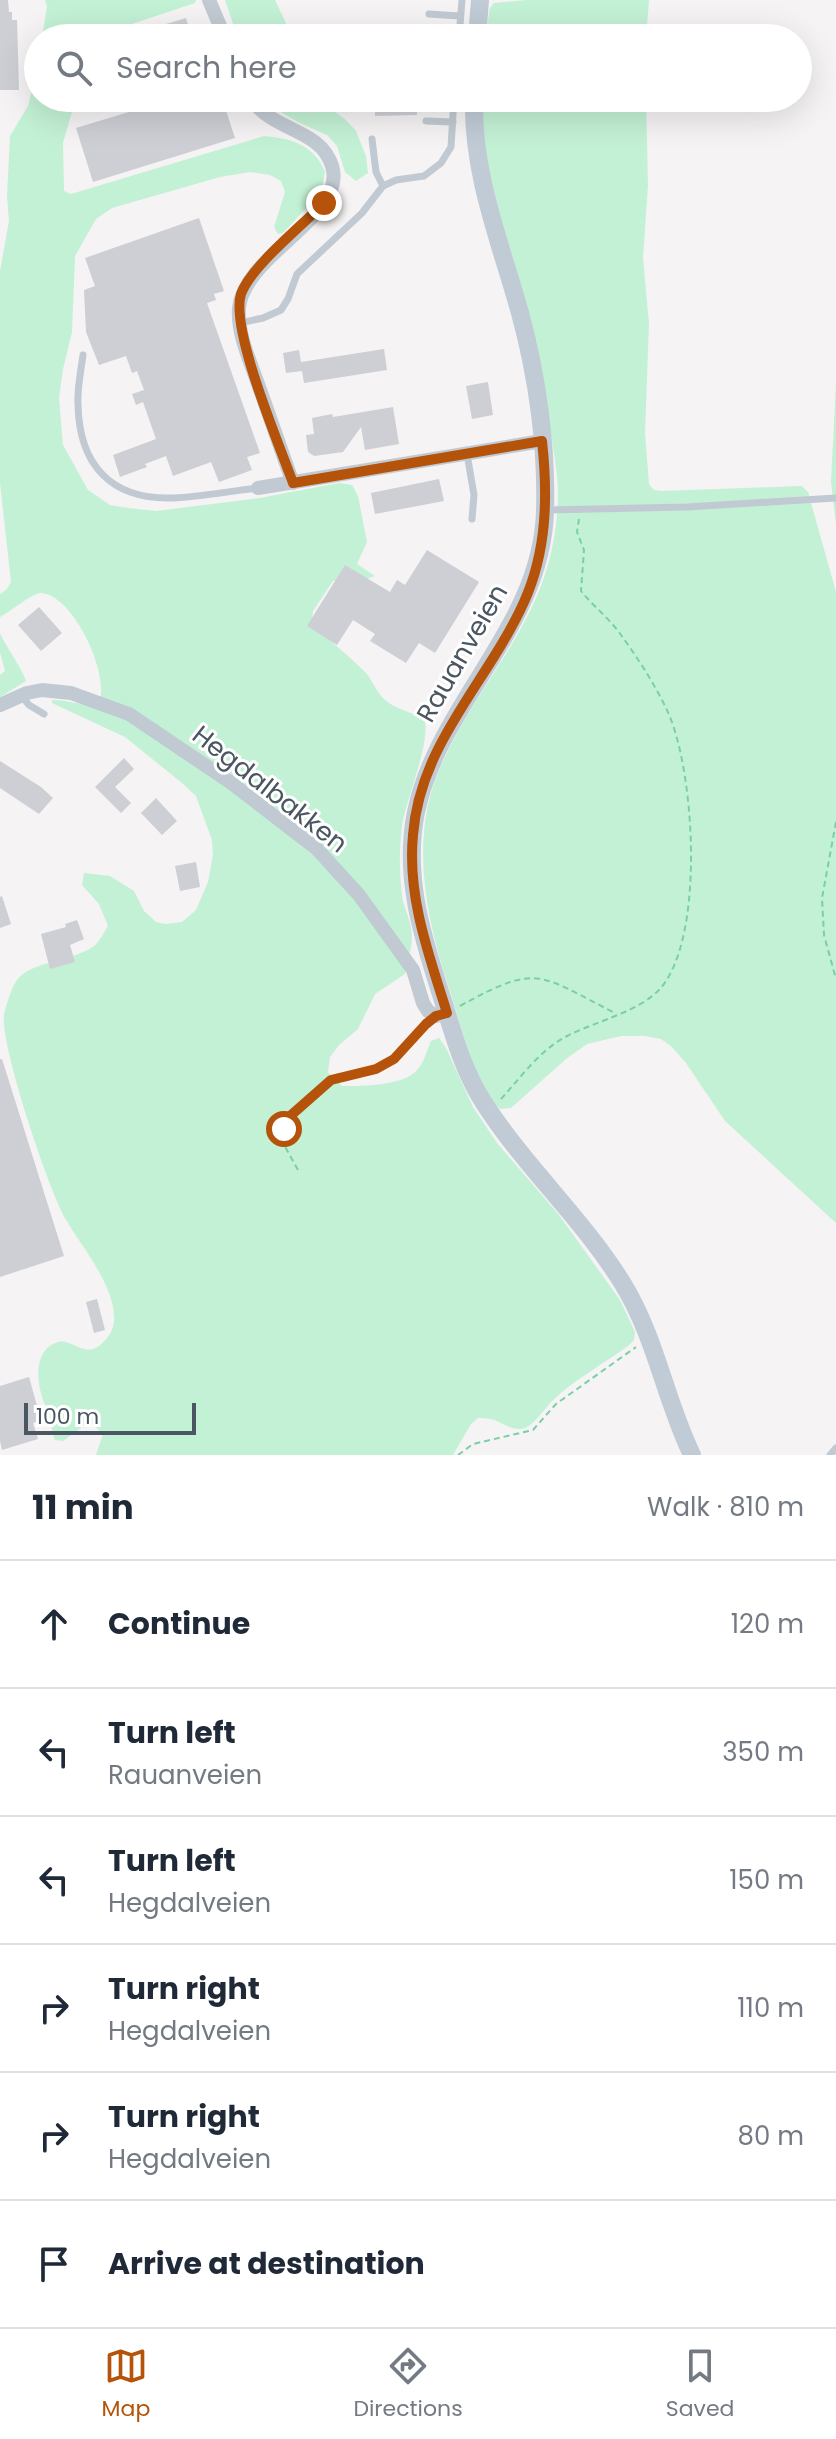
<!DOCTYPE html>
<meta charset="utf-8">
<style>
:root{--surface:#fff;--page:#f6f6f7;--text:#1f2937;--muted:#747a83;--line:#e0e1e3;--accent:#b45309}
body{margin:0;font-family:Poppins,sans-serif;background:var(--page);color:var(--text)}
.scale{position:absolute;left:24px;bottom:20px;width:172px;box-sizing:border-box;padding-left:8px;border:4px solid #4a5661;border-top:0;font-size:22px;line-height:28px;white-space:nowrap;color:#4a5661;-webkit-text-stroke:6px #fff;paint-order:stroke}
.stop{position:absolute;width:24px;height:24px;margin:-18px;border:6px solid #b45309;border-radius:50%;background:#fff}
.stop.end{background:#b45309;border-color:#fff;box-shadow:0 2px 8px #0008}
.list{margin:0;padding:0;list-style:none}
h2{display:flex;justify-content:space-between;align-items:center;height:104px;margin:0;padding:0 32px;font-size:34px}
h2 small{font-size:26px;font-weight:400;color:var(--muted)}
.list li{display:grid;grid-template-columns:52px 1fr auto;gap:24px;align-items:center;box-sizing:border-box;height:128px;padding:0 32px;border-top:2px solid var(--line)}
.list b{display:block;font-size:30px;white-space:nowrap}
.list p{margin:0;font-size:26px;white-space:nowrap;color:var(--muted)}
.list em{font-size:26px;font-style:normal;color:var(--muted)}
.icon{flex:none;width:44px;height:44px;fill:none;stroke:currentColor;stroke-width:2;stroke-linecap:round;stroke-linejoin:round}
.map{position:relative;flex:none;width:836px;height:1455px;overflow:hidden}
.search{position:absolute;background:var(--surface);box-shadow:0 8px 32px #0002;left:24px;right:24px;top:24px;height:88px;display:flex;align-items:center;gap:20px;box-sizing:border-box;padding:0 28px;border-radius:44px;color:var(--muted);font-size:30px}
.sheet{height:872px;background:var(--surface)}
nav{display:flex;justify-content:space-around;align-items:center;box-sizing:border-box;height:112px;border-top:2px solid var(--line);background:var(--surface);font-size:22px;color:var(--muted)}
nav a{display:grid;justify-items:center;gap:4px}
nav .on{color:var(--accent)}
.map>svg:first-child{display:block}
</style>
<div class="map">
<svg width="836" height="1455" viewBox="0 0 836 1455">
<rect width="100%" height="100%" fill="#f5f3f3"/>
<path fill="#c3f1d5" d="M 45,0 L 196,0 L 195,3 L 99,35 L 97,38 L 42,38 L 47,6 Z
M 225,0 L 275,0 L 293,38 L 238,38 Z
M 527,0 L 649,0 L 646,38 L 485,38 L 490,8 L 494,3 Z
M 38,65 L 38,98 L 76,98 L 63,143 L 64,191 L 71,194 L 264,136 C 290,138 315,145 325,172 L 321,192 L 283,233 L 278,234 L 274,227 L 285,192 L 281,181 L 270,175 L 250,172 L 220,177 L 112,208 L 96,219 L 75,256 L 72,332 L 63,369 L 59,398 L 63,445 L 88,490 L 110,505 L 128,508 L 156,511 L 260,498 L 339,483 L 352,485 L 358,496 L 367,542 L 357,564 L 375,576 L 364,580 L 333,581 L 313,611 L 312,619 C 327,641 348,654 366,673 C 374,683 378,696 389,703 C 399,710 413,713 424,718 C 432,740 406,799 402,826 C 399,850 399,877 403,901 C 406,912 412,925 412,937 C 412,949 407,962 405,974 L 375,994 L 358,1029 L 339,1045 L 330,1057 L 328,1072 L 342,1086 C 362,1086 404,1086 417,1070 C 424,1063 427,1050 431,1041 L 439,1038 L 446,1048 L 473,1107 L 497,1143 L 559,1215 L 620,1300 L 635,1332 L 634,1340 L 628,1346 C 603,1364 574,1380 552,1401 C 544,1409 531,1430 520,1429 C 504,1429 501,1417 478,1418 L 471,1424 L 453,1455 L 96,1455 L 103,1434 L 92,1424 L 82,1427 L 63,1441 L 55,1440 C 51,1431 52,1425 50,1416 C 49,1410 45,1405 43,1400 C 36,1381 34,1349 58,1342 C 74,1338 87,1364 107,1338 C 112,1332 115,1324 114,1316 C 113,1283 81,1246 65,1218 C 48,1188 0,1045 4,1015 C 6,1006 11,988 17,980 C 31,961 74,961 94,946 C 100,941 104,932 108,926 L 99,904 L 82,885 L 84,873 L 110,876 L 134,891 L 144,911 L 156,922 L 166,924 L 182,922 L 196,910 L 208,882 L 213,855 L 212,840 L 196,796 L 182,783 L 125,737 L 52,703 L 52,700 C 70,700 84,708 100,700 C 108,671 74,597 42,593 C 33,592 10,612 0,617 L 0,594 L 7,589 L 11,582 L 0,483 L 0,271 L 9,221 L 7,196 L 10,136 L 28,106 Z
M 262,98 L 315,98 L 345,119 L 356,131 L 366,156 L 368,173 L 356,181 L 345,172 L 337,146 L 327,135 L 298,122 L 265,103 Z
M 482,98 L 646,98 L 648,185 L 643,258 L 649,324 L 645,433 L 649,484 L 654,490 L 661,491 L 802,486 L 808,492 L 836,592 L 836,1223 L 725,1121 L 686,1063 L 672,1047 L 661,1039 L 645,1036 L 621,1036 L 587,1044 L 566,1059 L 511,1108 L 500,1109 C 473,1080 461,1025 449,988 C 426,918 409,838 440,768 C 484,667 556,617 558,495 C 558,475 554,454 551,435 C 542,370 528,308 509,246 C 502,221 491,196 486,171 C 482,147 483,122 482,98 Z
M 836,383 L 836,524 L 831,482 Z
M 0,633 C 6,647 23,670 26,681 L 0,697 L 0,675 L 5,671 L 0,652 Z"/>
<path fill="#cdcfd5" d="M 0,0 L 8,0 L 9,12 L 12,12 L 12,20 L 17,20 L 19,90 L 0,90 Z
M 186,18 L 192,38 L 126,38 L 126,36 Z
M 340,28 L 437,28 L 437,38 L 340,38 Z
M 175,98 L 222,98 L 235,138 L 93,182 L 76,128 Z
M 375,98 L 416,98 L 417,115 L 375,116 Z
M 199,218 L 224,291 L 214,294 L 216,300 L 207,303 L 260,453 L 247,457 L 252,470 L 219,482 L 211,462 L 173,476 L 166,456 L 145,464 L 147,467 L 120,477 L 113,455 L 156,439 L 143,402 L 136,405 L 132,394 L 144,390 L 137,371 L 132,373 L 126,356 L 99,365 L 86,332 L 84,290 L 95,286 L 85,258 Z
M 384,349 L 387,370 L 304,383 L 302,371 L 286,373 L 283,353 L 299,350 L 301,362 Z
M 488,382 L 493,415 L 472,419 L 466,386 Z
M 393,407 L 399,444 L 365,450 L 361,427 L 343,452 L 314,456 L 308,452 L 306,435 L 314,434 L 312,418 L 332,414 L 333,417 Z
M 439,479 L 444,501 L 375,514 L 371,493 Z
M 427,550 L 479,582 L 435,653 L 419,643 L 406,663 L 370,641 L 375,634 L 353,620 L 337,645 L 307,626 L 345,565 L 390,592 L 397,580 L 405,585 Z
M 39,607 L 62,633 L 41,651 L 18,625 Z
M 124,758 L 134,769 L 115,787 L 131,803 L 121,813 L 95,787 Z
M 0,761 L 41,787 L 53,798 L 39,814 L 0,788 Z
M 156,798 L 177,821 L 162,835 L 141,813 Z
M 196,862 L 200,887 L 180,891 L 175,866 Z
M 2,896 L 11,924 L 0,928 L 0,897 Z
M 77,920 L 84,939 L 70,945 L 75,962 L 50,969 L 41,934 L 66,927 L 65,924 Z
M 0,1059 L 2,1059 L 64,1256 L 0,1277 Z
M 97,1299 L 105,1330 L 94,1333 L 86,1302 Z
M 29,1377 L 41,1420 L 33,1423 L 38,1439 L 2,1450 L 0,1441 L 0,1386 Z"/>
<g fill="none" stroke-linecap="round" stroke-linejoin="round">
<path stroke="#7ad0a6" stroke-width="2" stroke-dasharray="6 4" stroke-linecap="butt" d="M 836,822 L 822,898 L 824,935 L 836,979
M 460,1006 C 539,962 539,975 615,1013
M 501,1099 C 521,1077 540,1050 567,1036 C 594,1022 638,1012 659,990 C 706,940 695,766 666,708 C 654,683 637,657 621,635 C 610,619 593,606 581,591 L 584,550 L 577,532 L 579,519
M 298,1170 L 283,1143 L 284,1129 L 289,1117 L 331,1080 L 376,1069 L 394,1059 L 426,1024
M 458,1455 L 473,1444 L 533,1430 L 556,1404 L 636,1347"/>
<path stroke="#c1cad2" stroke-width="7" d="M 429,14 L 460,16
M 459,38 L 462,0
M 103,104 L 125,98
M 426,121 L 453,122
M 372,139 L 376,172 L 383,186
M 240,323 L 263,318 L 281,310 L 288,299 L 297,274 L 362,213 L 383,186 L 396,180 L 424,176 L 441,163 L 451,147 L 454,98
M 83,355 C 81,371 77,388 78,404 C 79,465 111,500 173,498 C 201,497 230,491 258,488
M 467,454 L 474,495 L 472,519
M 547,510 L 687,507 L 836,498
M 21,695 L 29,705 L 44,714
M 830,1455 L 836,1448"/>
<path stroke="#c1cad2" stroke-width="14" d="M 209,0 L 225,38
M 251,98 C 270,131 321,128 332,166 C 348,216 244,254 239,308 C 237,333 250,361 258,384 C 270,417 281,450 293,483
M 258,488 L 542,441
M 0,705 L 27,693 L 42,690 L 71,693 L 129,714 L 230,782 L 317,849 L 359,895 L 413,970 L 423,1003 L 428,1011 L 436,1016 L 447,1013"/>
<path stroke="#c1cbd6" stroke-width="18" d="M 477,38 L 480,0
M 474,98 C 472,174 500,241 520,313 C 537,375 547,446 545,511 C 542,627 439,702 416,812 C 402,880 425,944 445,1007 C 455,1040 465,1074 484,1103 C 525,1167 583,1219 623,1284 C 656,1338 665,1399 692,1455"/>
</g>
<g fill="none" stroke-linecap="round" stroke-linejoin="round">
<path stroke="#b45309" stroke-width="10" d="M 284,1129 L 289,1117 L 331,1080 L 376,1069 L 394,1059 L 426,1024 L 436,1016 L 447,1013 C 429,955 407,897 413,835 C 420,743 488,682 524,602 C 547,551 548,496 542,441 L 293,483 C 279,444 230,329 241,294 C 251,266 303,225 324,203"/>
</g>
<g text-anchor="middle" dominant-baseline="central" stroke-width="6" stroke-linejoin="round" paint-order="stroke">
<g font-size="26" fill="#4a5661" stroke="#fff">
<text transform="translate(462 653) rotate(-60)">Rauanveien</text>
<text transform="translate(270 789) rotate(38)">Hegdalbakken</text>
</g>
</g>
</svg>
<div class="scale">100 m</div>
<div class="stop" style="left:284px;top:1129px"></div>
<div class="stop end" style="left:324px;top:203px"></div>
<div class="search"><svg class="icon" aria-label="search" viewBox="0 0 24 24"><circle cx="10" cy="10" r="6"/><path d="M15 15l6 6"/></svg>Search here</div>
</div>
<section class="sheet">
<h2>11 min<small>Walk · 810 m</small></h2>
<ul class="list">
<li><svg class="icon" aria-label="ahead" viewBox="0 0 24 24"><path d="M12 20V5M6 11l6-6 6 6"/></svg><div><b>Continue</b></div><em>120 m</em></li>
<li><svg class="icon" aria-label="left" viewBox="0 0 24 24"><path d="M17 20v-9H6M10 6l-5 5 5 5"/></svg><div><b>Turn left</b><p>Rauanveien</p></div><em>350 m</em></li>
<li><svg class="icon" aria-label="left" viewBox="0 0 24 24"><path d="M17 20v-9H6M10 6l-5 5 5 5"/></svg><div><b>Turn left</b><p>Hegdalveien</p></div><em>150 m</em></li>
<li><svg class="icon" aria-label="right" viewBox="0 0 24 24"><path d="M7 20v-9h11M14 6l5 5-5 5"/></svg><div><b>Turn right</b><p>Hegdalveien</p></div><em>110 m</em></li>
<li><svg class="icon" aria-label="right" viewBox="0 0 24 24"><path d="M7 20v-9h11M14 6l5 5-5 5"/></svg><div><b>Turn right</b><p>Hegdalveien</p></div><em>80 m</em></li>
<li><svg class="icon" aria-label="arrive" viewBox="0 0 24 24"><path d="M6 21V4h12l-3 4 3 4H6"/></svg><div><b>Arrive at destination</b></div></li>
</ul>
</section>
<nav>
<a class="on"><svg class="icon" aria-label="map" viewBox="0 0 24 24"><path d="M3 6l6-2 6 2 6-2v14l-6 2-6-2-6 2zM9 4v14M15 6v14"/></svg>Map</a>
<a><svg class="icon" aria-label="directions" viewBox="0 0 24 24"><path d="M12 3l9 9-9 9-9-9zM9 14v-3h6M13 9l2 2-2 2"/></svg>Directions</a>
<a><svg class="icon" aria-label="saved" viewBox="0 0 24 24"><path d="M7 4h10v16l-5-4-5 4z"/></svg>Saved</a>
</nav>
